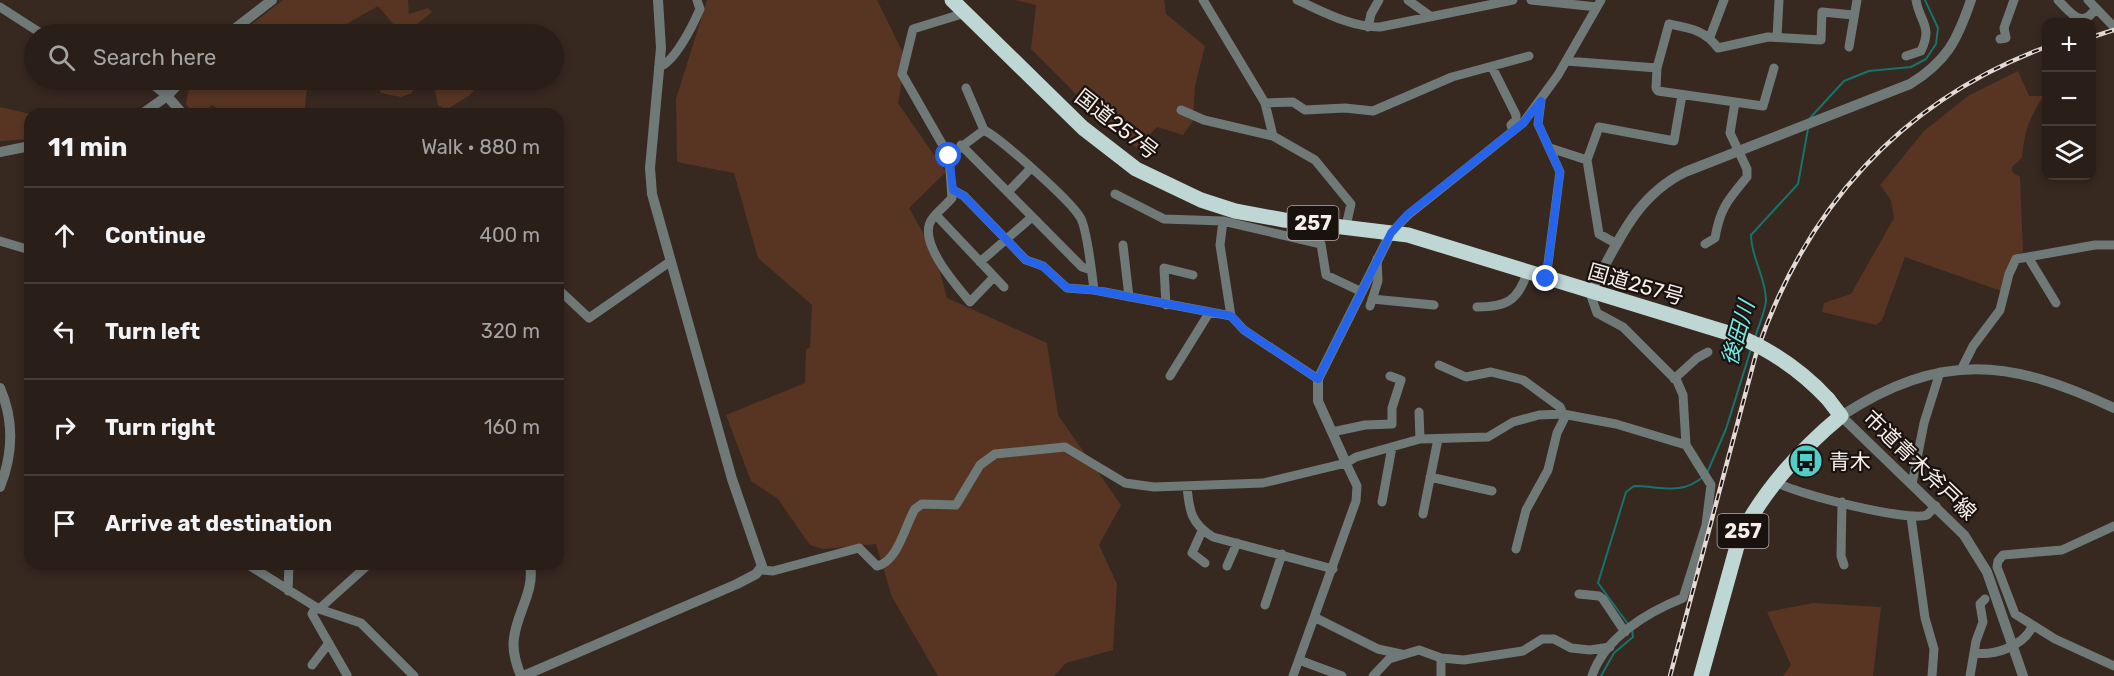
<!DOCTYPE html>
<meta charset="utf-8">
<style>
:root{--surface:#291e18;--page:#312721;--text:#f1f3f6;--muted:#a5a2a2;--line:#453c37}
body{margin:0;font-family:Rubik,"Noto Sans JP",sans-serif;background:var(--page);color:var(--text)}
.controls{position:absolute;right:18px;top:18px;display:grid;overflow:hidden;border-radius:12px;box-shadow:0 3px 9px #0003}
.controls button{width:54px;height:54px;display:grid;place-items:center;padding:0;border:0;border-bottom:2px solid var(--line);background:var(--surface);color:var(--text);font:30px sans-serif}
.stop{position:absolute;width:18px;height:18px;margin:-14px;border:4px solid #2563eb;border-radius:50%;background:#fff}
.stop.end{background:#2563eb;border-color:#fff;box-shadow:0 2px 6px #0008}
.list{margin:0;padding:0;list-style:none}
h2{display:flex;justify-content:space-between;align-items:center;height:78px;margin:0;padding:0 24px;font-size:26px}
h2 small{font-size:20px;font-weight:400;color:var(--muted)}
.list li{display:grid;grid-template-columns:39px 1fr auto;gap:18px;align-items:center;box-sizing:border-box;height:96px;padding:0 24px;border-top:2px solid var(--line)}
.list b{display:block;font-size:22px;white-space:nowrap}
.list em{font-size:20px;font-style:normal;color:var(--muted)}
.icon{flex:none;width:33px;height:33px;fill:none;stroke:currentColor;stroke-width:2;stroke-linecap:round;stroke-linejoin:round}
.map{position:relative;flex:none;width:2114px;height:676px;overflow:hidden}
.search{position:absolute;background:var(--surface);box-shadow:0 3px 9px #0003;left:24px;top:24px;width:540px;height:66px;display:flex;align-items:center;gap:15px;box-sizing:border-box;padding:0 21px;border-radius:33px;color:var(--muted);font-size:22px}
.panel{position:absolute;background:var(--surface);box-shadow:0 3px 9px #0003;left:24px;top:108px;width:540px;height:462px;border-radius:18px}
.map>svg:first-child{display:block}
</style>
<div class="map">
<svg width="2114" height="676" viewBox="0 0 2114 676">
<rect width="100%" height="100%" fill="#372820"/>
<path fill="#583523" d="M 283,0 L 408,0 L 409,14 L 428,8 L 432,12 L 417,24 L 427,34 L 402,34 L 378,6 L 329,34 L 239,34 Z
M 707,0 L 877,0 L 906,59 L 898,103 L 946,172 L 909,208 L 935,254 L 947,298 L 1047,343 L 1058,415 L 1121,505 L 1099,545 L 1117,584 L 1113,650 L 1066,663 L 1054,676 L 938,676 L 892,597 L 876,544 L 823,549 L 810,545 L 778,499 L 751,481 L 726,415 L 805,383 L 806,349 L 810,348 L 812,305 L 758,258 L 734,173 L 677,162 L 676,99 Z
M 1015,0 L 1164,0 L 1166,14 L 1205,46 L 1195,86 L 1193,121 L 1183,135 L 1157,127 L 1137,148 L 1094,118 L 1074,92 L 1031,49 L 1036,5 Z
M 2018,71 L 2029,96 L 2044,96 C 2029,117 2024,133 2022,158 L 2012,167 L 2012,172 L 2020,177 L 2023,252 L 2014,256 L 2001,291 L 1905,257 L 1882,320 L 1876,325 L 1822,312 L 1824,303 L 1851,294 L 1894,218 L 1891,200 L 1880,185 L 1924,131 L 1968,96 Z
M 195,80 L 308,80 L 304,114 L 227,114 L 212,105 L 203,112 L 191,110 L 186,104 L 189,87 Z
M 386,80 L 417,80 L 412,93 L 401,97 L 381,93 L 378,87 Z
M 433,80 L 476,80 L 478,85 L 470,95 L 446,110 L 438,105 Z
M 0,107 L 30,114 L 30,139 L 0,141 Z
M 1813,603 L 1881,607 L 1873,676 L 1783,676 L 1791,665 L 1767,612 Z"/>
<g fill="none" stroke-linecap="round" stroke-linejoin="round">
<path stroke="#16736f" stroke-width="2" d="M 1810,118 L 1844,81 L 1869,71 L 1911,67 L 1926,59 L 1936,44 L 1938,28 L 1925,0
M 1755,338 C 1758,327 1765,312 1766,301 C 1766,277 1751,258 1751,235 L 1798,184 L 1808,129
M 1707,473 L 1726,429 L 1751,349
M 1628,624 L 1598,583 L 1626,492 L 1634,486 C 1661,486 1680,496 1703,477
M 1601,676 L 1614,653 L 1633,637 L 1632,629"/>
<path stroke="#6f7978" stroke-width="9" d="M 1203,0 L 1265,103 L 1273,136 L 1315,160 L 1351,204 L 1346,226
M 1297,0 C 1324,12 1350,27 1380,27 L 1513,0
M 1408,0 L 1430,16
M 1531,0 L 1597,7
M 2058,0 C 2071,13 2082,30 2096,8
M 2088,0 L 2114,27
M 0,7 L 42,34
M 965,13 L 913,29 L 902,74 L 949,156 L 952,198 C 946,205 937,212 932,219 C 916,241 957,286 970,302 L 994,277
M 1368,27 L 1371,14 L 1379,0
M 1710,37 L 1724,0
M 1777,37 L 1779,0
M 2000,39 L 2006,38 L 2004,28 L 2014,0
M 1849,47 L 1857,0
M 1906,56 L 1921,51 C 1933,26 1920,23 1916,0
M 1566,61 L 1657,68 L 1656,88 L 1658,91 L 1763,106 L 1774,68
M 659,67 C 675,62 693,25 700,9 L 697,0
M 1492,67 L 1516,115 L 1516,120 L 1511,125 L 1512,128
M 1657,68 L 1669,24 C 1690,28 1705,30 1718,48 L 1768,37 L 1821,40 L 1822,12 L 1853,15
M 147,80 L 167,96
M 966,88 L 984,130
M 1541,101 L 1538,124 L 1560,172 L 1546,279
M 1265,103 L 1293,102 L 1305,110 L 1345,108 L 1373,111 L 1452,77 L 1529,56
M 1181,110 L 1204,120 L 1273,136
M 961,145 L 1082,267 L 1091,270
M 1550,148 L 1587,160 L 1599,127 L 1674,141 L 1682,95
M 949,156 L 984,130 C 1001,139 1070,200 1080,217 C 1087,227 1092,275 1094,290
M 1587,160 L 1599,234 L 1617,244
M 953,190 L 964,196 L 1026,260 L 1043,266 L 1067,288 L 1094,290 L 1231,316
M 1008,192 L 1031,168
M 1115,194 L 1164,219 L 1223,221 L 1321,244 L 1326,275 L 1360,291
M 936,215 L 1004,287
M 1223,221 L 1220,245 L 1231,316 L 1244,330 L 1318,379
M 1391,233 L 1408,215 L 1523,123 L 1558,75 L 1601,0
M 0,241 L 30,250
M 1705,244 L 1715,238 C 1720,208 1728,200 1747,177 L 1747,169 L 1730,133 L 1735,102
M 1123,245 L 1129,297
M 2028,257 L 2095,245 L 2114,245
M 980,262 L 1032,217
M 558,289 L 589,318 L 671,261
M 1590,293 L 1597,313 L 1623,327 L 1677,381 L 1683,395 L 1686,445 L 1711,485 L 1706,525 L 1683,598 C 1648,612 1605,637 1592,676
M 1372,299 L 1434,305
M 1166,305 L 1164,268 L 1193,275
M 1370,306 L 1378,281 L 1377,259
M 1477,307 C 1506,307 1518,301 1527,273
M 1439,365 L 1466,377 L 1491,372 L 1523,380 L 1560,407 L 1563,414 L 1564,419 L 1557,433 L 1548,470 L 1526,510 L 1516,549
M 1961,370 L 1973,346 L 2000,310 L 2009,274 L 2016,259 L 2028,257 L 2056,303
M 1170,376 L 1209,313
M 1674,379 L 1697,358 L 1708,352
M 1419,412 L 1420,439
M 1332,432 L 1365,425 L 1392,424 L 1392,408 L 1401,380 L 1390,376
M 1430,477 L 1492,491
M 1776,482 C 1796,494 1908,522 1927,515 L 1936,506
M 1912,484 L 1924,423 L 1940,372
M 1187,486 C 1189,510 1191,524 1213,537 L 1333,569
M 1382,502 L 1392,447
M 1842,502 L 1841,556 L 1844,565
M 1423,514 L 1438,439
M 1911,517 L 1925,618 L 1934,649 L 1932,676
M 2114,526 L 2062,550 L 2003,555 L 1998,561 L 1997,567 L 2015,614 L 2055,639 L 2114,666
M 1202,531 L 1192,553 L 1205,563
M 247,564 L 319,609 L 361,623 L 414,676
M 1227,566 L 1237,543
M 761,570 L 773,571 L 859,548 L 877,566 C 898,562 905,525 915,509 L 922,504 L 956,505 L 980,465 L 995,454 L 1065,447 L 1125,483 L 1154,487 L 1263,483 L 1346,463 L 1356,457 L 1420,439 L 1488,437 L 1513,422 L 1539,415 L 1563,414 L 1616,424 L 1686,445
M 288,591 L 289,564
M 1579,594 L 1599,596 L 1603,599 L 1625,632
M 1265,605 L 1282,554
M 316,607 L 312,614 L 347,675
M 319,609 L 369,564
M 1316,618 L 1378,649 L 1401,654
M 1974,653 C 1995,656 2023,646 2032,627
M 1441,658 L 1441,676
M 1299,660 L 1342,676
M 312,665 L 329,643
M 1293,676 L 1356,501 L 1357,486 L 1346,463
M 1373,676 L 1389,659 L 1419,650 L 1441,658 L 1464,660 L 1523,651 L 1542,639 L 1554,639 L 1571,648 L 1590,650 L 1610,647
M 1970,676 L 1976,641 L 1983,622 L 1980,604 L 1985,599"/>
<path stroke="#6f7978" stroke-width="10" d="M 228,34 L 272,0
M 167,96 L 183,114
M 142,114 L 167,96 L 182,80
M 0,152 L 30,146
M 1590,293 C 1617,245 1634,197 1685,172 L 1910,84 C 1947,61 1957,41 1971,0
M 0,388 C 14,420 13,454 0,487
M 1346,463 L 1318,401 L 1318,379 L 1391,233
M 521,676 C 516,664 512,651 514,638 C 517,612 535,591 530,564
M 523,676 L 737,584 L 756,574 L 762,566 L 732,479 L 652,194 L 650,168 L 661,48 L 658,0
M 2023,676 L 1987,572 L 1964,535 L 1841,416 C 1941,351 2010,359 2114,408"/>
<path stroke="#bed6d4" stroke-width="15" d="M 952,0 L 1083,128 L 1136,169 L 1201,200 L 1235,211 L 1284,220 L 1408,235 L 1735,335
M 1701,676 L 1739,539 C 1762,492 1801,449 1841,416 L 1828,399"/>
<defs>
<path id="rail" d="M 2092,37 L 2114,30
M 1670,676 L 1756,354 C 1805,208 1901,101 2046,47"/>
</defs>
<use href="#rail" stroke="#e4d9d4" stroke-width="4.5"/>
<use href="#rail" stroke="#19120f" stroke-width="2" stroke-dasharray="7" stroke-linecap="butt"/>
<path stroke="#bed6d4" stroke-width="15" d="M 1735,335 C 1772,350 1801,370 1828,399"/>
</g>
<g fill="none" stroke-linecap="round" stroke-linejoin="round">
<path stroke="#2563eb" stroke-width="8" d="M 949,156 L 953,190 L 964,196 L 1026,260 L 1043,266 L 1067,288 L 1094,290 L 1231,316 L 1244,330 L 1318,379 L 1391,233 L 1407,215 L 1523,123 L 1541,101 L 1538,124 L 1560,172 L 1546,279"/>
</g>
<defs>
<symbol id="bus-disc" viewBox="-11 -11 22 22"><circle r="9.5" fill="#54cdc7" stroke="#19120f"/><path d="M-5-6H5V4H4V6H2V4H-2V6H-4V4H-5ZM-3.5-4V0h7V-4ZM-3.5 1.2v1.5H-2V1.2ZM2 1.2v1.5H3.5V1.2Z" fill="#111"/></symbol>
</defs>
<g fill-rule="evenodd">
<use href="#bus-disc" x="1787" y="442" width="38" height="38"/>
</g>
<g text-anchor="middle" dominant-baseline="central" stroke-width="4.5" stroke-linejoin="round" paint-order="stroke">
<g fill="#19120f" stroke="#b5aca8" stroke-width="1.5">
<rect x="1287.5" y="206" width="51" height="34" rx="4.5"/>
<rect x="1717.5" y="514" width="51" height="34" rx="4.5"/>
</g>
<g font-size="20" font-weight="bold" fill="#f8eee9">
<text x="1313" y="223">257</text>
<text x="1743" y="531">257</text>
</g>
<g font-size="21" fill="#f8eee9" stroke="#19120f">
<text transform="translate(1117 124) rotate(38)">国道257号</text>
<text transform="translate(1636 284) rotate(16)">国道257号</text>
<text transform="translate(1920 465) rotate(44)">市道青木斧戸線</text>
</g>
<g font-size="21" fill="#f8eee9" stroke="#19120f" text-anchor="start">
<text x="1829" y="461">青木</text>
</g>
<g font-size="22" font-style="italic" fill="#70ece5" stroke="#19120f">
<text transform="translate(1738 333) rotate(-74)">後田川</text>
</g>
</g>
</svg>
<div class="controls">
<button>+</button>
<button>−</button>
<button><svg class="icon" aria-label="layers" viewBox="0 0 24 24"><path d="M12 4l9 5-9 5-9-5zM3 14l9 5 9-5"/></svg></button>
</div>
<div class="stop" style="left:949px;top:156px"></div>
<div class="stop end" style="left:1546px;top:279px"></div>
<div class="search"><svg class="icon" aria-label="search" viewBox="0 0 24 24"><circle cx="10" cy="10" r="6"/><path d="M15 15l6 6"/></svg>Search here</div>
<section class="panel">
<h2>11 min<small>Walk · 880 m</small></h2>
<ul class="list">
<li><svg class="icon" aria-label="ahead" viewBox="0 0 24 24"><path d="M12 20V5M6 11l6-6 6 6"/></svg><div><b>Continue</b></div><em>400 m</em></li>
<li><svg class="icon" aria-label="left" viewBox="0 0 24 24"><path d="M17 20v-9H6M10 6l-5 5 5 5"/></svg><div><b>Turn left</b></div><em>320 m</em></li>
<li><svg class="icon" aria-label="right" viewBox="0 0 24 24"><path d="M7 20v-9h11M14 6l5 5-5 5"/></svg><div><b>Turn right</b></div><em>160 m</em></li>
<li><svg class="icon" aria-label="arrive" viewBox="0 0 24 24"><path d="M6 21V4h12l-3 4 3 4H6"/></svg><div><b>Arrive at destination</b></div></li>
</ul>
</section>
</div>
